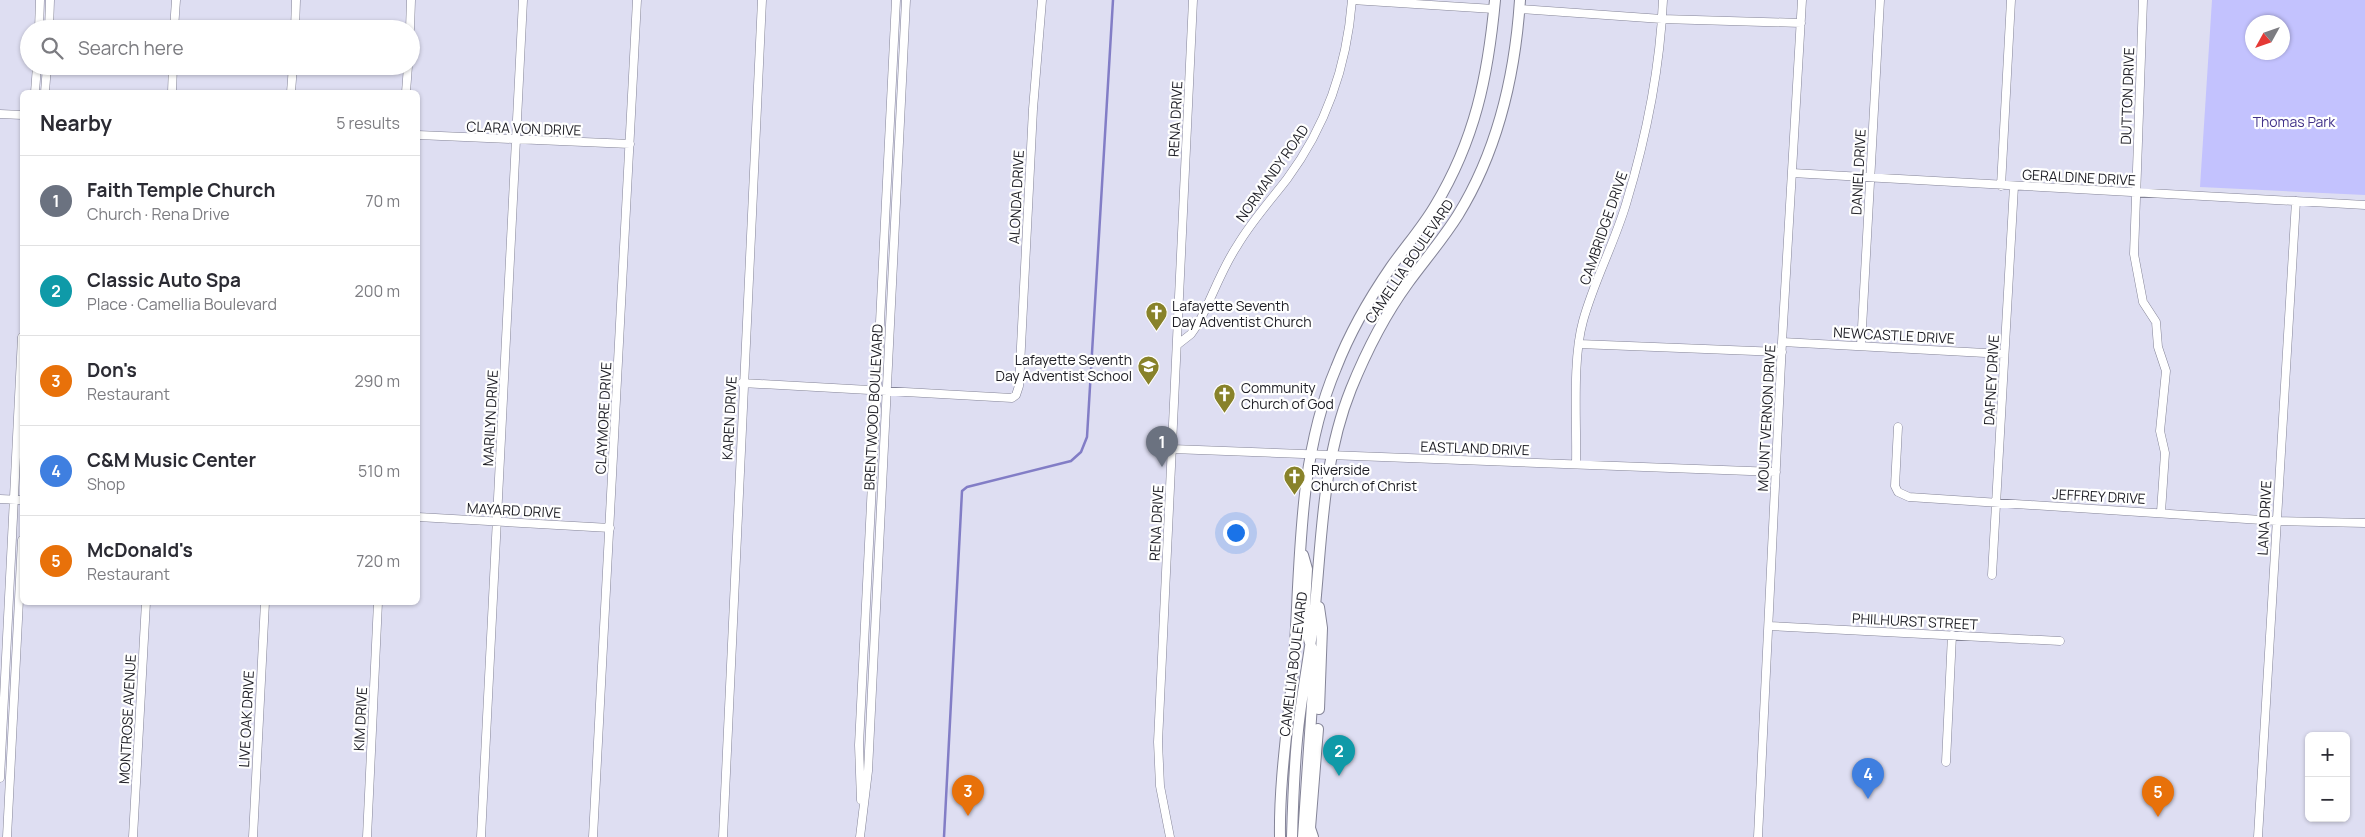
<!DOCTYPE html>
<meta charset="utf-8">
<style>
:root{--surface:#fff;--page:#f7f7f7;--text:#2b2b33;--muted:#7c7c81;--line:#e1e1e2;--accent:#88822a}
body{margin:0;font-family:Manrope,sans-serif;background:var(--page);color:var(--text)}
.controls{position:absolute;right:15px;bottom:15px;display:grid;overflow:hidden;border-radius:8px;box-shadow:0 1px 4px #0004}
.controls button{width:45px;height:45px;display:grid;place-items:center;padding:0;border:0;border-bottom:1px solid var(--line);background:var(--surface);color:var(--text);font:25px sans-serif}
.compass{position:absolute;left:2245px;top:15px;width:45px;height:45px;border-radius:50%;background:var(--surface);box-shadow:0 1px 4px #0004;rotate:230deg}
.you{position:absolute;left:1235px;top:532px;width:18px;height:18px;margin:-12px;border:4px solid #fff;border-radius:50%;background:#1a73e8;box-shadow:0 0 0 8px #1a73e833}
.badge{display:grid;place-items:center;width:32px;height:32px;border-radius:50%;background:var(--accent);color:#fff;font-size:16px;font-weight:700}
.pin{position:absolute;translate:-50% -41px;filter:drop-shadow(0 1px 2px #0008)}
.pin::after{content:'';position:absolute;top:26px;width:18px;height:15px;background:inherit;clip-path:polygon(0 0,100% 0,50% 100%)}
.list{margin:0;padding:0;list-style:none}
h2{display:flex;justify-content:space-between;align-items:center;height:65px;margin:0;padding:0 20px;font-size:21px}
h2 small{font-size:16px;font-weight:400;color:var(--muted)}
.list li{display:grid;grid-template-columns:32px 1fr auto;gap:15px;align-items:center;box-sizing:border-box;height:90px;padding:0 20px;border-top:1px solid var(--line)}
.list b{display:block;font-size:19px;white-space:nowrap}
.list p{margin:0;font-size:16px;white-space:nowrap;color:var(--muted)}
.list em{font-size:16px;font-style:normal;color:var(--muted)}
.icon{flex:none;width:28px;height:28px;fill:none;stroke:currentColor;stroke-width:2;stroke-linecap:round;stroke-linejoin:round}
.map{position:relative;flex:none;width:2365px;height:837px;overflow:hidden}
.search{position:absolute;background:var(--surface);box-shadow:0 1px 4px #0004;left:20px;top:20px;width:400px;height:55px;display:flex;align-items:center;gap:12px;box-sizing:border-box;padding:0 18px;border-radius:28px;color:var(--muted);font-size:19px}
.panel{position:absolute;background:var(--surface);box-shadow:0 1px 4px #0004;left:20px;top:90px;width:400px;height:515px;border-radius:8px}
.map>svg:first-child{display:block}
</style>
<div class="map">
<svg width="2365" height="837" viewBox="0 0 2365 837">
<rect width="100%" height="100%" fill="#dedef2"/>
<path fill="#c3c2fe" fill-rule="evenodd" d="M 2212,0 L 2365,0 L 2365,195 L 2200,187 ZM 2252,22 L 2282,22 L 2282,52 L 2252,52 Z"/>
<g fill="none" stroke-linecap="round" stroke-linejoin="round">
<path stroke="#827dc6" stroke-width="2.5" d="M 944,837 L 962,491 L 967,487 L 1071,461 L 1081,452 L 1087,437 L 1113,0"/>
<defs>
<path id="minor" d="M 1352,0 L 1494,9
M 2143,0 L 2134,254 L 2143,302 L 2156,322 L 2158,347 L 2166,371 L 2160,431 L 2165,453 L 2161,512
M 1519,9 L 1662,19 L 1801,23
M 39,29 L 40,0
M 49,29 L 50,0
M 174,29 L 176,0
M 295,29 L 296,0
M 410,29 L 411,0
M 35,92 L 37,66
M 45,92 L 47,66
M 172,92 L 173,66
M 291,92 L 293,66
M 406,92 L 408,66
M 0,114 L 22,115
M 418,135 L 630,144
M 1792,173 L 2365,205
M 2001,186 L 2011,0
M 1782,342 L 2004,354
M 1579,344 L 1782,352
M 1177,345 L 1191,334 L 1198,324 C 1212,298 1221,270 1237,246 C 1251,222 1270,201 1287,179 C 1327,125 1347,66 1352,0
M 1861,346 L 1880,0
M 742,383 L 1012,398 L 1016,395 L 1019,386 L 1033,109 L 1042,0
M 1898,427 L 1895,486 L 1898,492 L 1909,497 L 2277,521 L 2365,523
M 1172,449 L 1776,472
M 1576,464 C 1577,423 1572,360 1583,321 C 1594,281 1614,244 1626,204 C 1646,138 1660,69 1663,0
M 0,499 L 22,500
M 418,517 L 610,528
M 1992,575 L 2014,186
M 1769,626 L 2060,641
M 1946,762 L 1952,635
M 0,778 L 22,337
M 861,800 L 859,745 L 896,0
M 7,837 L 22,540
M 133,837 L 146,602
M 253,837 L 265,602
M 367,837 L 378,602
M 481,837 L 523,0
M 593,837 L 637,0
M 723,837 L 762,0
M 860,837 L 868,771 L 906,0
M 1170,837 L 1160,786 L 1158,742 L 1193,0
M 1758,837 L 1782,342 L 1802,0
M 2258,837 L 2296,201"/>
<path id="secondary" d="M 1319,607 L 1322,628 L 1319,709
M 1280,837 C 1279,778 1289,719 1294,660 C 1301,563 1297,460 1336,368 C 1350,332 1369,299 1391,267 C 1405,247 1422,228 1435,206 C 1475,140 1488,76 1495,0
M 1292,837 C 1293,802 1294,766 1298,730 C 1302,692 1310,654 1314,616 C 1322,540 1322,461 1351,389 C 1366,352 1384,316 1408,283 C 1424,261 1443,239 1458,215 C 1498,150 1515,76 1520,0
M 1303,837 L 1315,660 L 1304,622 L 1307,569 L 1303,555
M 1313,837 L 1310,828 L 1318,729"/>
</defs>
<use href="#minor" stroke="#848497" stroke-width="9"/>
<use href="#secondary" stroke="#848497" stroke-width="12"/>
<use href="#minor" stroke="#fff" stroke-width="8"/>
<use href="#secondary" stroke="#fff" stroke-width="10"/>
</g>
<defs>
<symbol id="church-pin" viewBox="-11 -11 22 30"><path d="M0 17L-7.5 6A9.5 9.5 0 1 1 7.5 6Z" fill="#88822a" stroke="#fff"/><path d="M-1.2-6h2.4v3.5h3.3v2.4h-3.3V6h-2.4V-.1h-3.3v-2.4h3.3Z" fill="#fff"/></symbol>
<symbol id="school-pin" viewBox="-11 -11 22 30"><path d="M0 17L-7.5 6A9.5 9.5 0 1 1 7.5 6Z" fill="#88822a" stroke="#fff"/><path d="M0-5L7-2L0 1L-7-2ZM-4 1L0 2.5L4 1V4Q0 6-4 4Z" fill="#fff"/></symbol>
</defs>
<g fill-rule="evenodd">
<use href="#church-pin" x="1144" y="300" width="25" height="34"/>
<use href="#school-pin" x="1136" y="354" width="25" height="34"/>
<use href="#church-pin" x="1212" y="382" width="25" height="34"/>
<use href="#church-pin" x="1282" y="464" width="25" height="34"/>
</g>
<g text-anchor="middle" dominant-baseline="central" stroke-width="4.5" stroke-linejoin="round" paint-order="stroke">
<g font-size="14" fill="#1d1d24" stroke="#fff">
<text transform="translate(2127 96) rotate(-88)">DUTTON DRIVE</text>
<text transform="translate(1175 119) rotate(-87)">RENA DRIVE</text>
<text transform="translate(524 128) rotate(2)">CLARA VON DRIVE</text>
<text transform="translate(1858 172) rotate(-87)">DANIEL DRIVE</text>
<text transform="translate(1272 173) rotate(-55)">NORMANDY ROAD</text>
<text transform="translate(2079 177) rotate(3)">GERALDINE DRIVE</text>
<text transform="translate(1016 197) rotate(-87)">ALONDA DRIVE</text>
<text transform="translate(1603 228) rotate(-71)">CAMBRIDGE DRIVE</text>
<text transform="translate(1409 261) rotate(-56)">CAMELLIA BOULEVARD</text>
<text transform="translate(1894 335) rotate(3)">NEWCASTLE DRIVE</text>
<text transform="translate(1991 380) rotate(-87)">DAFNEY DRIVE</text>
<text transform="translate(873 407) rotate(-87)">BRENTWOOD BOULEVARD</text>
<text transform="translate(490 418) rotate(-87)">MARILYN DRIVE</text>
<text transform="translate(603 418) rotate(-87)">CLAYMORE DRIVE</text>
<text transform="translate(729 418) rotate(-87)">KAREN DRIVE</text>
<text transform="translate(1766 418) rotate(-87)">MOUNT VERNON DRIVE</text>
<text transform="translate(1475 448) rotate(2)">EASTLAND DRIVE</text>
<text transform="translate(2099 496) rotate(3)">JEFFREY DRIVE</text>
<text transform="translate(514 510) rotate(3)">MAYARD DRIVE</text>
<text transform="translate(2264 518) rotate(-87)">LANA DRIVE</text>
<text transform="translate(1156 523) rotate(-87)">RENA DRIVE</text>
<text transform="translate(1915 621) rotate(3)">PHILHURST STREET</text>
<text transform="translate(1293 664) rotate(-83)">CAMELLIA BOULEVARD</text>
<text transform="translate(127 719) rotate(-87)">MONTROSE AVENUE</text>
<text transform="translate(246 719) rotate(-87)">LIVE OAK DRIVE</text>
<text transform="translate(360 719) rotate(-87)">KIM DRIVE</text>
</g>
<g font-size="14" fill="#413289" stroke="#fff">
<text x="2294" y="121">Thomas Park</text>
</g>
<g font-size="14" fill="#1d1d24" stroke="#fff" text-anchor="start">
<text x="1172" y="305">Lafayette Seventh<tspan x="1172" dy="16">Day Adventist Church</tspan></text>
<text x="1132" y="359" text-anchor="end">Lafayette Seventh<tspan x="1132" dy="16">Day Adventist School</tspan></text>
<text x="1241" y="387">Community<tspan x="1241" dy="16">Church of God</tspan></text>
<text x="1311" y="469">Riverside<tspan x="1311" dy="16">Church of Christ</tspan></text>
</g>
</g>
</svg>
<div class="controls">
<button>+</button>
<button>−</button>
</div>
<svg class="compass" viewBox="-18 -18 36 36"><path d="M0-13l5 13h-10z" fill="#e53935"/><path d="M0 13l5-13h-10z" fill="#7c7c81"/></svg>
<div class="you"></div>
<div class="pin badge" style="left:1162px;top:467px;background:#6b7280">1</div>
<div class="pin badge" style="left:1339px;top:776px;background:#0f9aa8">2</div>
<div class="pin badge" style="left:968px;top:816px;background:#e8710a">3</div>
<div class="pin badge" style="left:1868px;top:799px;background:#3f7fe0">4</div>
<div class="pin badge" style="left:2158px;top:817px;background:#e8710a">5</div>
<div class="search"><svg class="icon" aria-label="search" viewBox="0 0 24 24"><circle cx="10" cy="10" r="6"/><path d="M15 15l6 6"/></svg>Search here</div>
<section class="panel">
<h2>Nearby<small>5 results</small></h2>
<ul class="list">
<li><span class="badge" style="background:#6b7280">1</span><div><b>Faith Temple Church</b><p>Church · Rena Drive</p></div><em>70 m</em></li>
<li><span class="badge" style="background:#0f9aa8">2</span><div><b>Classic Auto Spa</b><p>Place · Camellia Boulevard</p></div><em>200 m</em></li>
<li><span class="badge" style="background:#e8710a">3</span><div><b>Don's</b><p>Restaurant</p></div><em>290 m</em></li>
<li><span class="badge" style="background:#3f7fe0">4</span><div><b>C&amp;M Music Center</b><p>Shop</p></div><em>510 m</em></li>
<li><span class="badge" style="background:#e8710a">5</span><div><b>McDonald's</b><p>Restaurant</p></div><em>720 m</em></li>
</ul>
</section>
</div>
